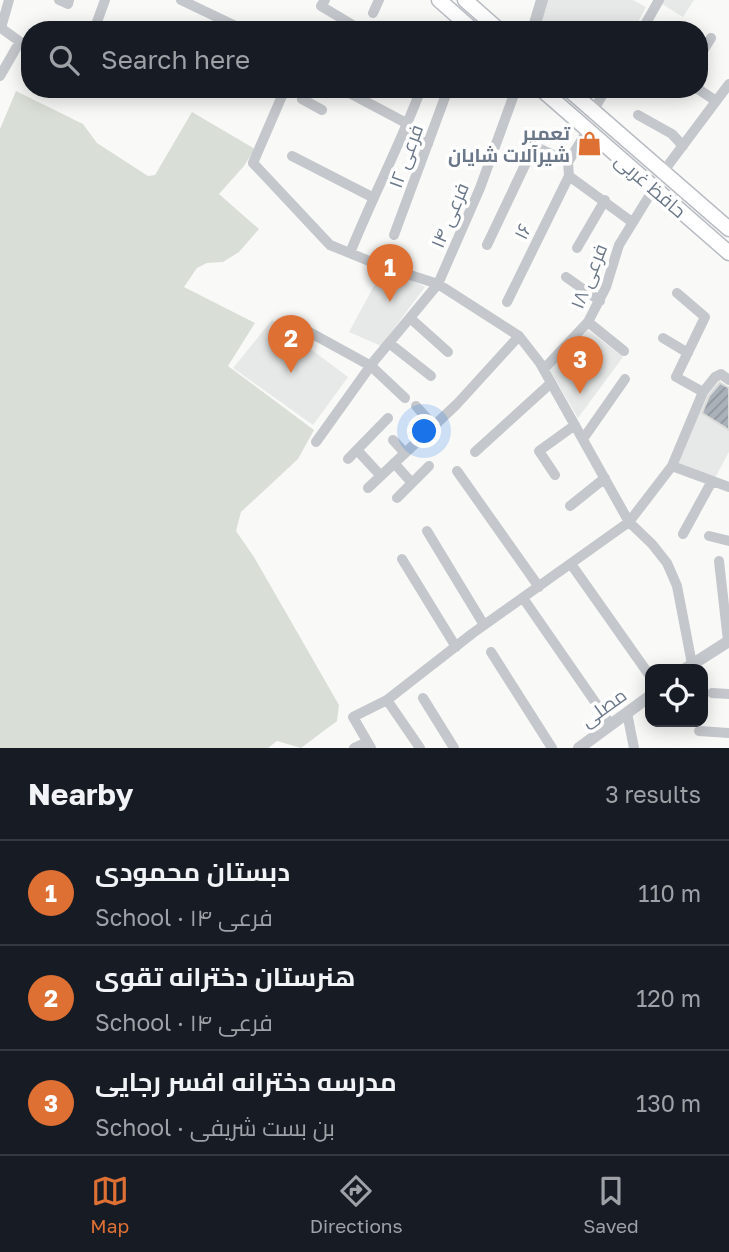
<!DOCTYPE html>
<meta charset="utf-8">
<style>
:root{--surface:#171b24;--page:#242831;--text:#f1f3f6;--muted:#9ea1a6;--line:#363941;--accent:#de7034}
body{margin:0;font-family:"Golos Text",Cairo,sans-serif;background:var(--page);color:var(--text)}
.controls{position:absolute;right:21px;bottom:21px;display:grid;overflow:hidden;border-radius:14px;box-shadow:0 4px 18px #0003}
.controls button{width:63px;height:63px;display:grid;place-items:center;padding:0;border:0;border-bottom:2px solid var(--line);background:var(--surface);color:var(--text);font:35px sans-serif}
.you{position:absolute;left:425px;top:432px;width:24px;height:24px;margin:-18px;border:5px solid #fff;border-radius:50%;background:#1a73e8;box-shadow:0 0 0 10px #1a73e833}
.badge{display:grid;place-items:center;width:46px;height:46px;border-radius:50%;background:var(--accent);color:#fff;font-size:23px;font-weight:700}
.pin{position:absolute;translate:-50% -58px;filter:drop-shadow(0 2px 4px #0008)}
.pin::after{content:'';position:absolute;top:37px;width:24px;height:21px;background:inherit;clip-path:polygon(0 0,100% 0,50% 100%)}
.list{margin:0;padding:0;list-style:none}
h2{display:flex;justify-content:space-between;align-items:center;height:91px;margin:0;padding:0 28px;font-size:30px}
h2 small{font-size:23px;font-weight:400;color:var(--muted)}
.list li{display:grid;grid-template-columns:46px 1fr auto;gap:21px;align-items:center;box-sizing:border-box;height:105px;padding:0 28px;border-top:2px solid var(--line)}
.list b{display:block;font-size:26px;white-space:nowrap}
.list p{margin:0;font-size:23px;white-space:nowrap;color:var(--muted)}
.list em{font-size:23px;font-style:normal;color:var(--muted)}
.icon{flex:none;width:38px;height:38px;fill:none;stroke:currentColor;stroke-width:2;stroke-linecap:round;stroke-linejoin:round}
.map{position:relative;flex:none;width:729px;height:748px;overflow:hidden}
.search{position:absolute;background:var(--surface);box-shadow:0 4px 18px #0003;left:21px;right:21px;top:21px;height:77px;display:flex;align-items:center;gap:18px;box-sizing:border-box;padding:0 24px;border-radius:28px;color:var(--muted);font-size:26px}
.sheet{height:406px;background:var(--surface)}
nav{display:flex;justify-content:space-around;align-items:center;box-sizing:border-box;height:98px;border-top:2px solid var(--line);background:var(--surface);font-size:19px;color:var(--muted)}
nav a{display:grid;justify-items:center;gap:4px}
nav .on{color:var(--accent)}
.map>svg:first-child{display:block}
</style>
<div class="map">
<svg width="729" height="748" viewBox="0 0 729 748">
<defs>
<pattern id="building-hatch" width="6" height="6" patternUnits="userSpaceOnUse" patternTransform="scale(1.75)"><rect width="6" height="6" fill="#aab1b9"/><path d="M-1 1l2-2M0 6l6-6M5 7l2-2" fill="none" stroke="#8e959c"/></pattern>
</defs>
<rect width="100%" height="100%" fill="#f9faf8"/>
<path fill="#e7e9e9" d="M 546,0 L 633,0 L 646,7 L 634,30 L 537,30 Z
M 664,0 L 694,0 L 683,17 L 662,4 Z
M 382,271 L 404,276 L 425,287 L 381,346 L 349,332 Z
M 272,320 L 348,377 L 313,425 L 233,368 Z
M 588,330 L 623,357 L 578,418 L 550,370 Z
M 718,379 L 729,388 L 729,452 L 715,478 L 678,464 L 709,389 Z"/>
<path fill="#d9dfd7" d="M 16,91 L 83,124 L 97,143 L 148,176 L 155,175 L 192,112 L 255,149 L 244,166 L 219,194 L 259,229 L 239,252 L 223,262 L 207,263 L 197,268 L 184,287 L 255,323 L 228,366 L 314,430 L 298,459 L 241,512 L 236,531 L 254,557 L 339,705 L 337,721 L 301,748 L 277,741 L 268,748 L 0,748 L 0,129 Z"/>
<path fill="url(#building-hatch)" stroke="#dbdcda" stroke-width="2" d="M 720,383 L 729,388 L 729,430 L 702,413 L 709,396 Z"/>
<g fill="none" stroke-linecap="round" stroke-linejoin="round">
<defs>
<path id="secondary" d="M 439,0 L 473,30
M 465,0 L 499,30
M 541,89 L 729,253
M 568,89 L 729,229"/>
</defs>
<use href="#secondary" stroke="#b8bcc2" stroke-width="17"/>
<path stroke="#c4c7cb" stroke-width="10" d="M 9,0 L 1,28 L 30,49
M 59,0 L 68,4 L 69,0
M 181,0 L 244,30
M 325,0 L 321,6 L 361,30
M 373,13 L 379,0
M 94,30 L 105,0
M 642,30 L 659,0
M 699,57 L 711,38
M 0,76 L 19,43
M 285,89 L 253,163 L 330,245 L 379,265 L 438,284 L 519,336 L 540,363 L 629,522 L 652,544 L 667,563 L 677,586 L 692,664
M 306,89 L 302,99 L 322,110
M 342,89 L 408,124
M 698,89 L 716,101
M 593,111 L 606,89
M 638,115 L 672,134 L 683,146
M 588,130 L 568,162 L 569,176 L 632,222
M 403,134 L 428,144
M 292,156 L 372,197
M 663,172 L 729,84
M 394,235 L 448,89
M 487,245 L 534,146 L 568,162
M 577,248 L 605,200
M 350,253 C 372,198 400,145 421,89
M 566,277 L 600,301
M 507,302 L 569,176
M 410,318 L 448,352
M 291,322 L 371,366 L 405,398
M 588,322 L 624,351
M 663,338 L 688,353
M 389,343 L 431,376
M 544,369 L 588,322 L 606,287 L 619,245 L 654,188
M 703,392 L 715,377 L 721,374 L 729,380
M 416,406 L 434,426
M 583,439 L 625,379
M 393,440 L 405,453
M 316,442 L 374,361 L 438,284 L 480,188 L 516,89
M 357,450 L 381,476
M 475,452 L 551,383
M 348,459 L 388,418
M 394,463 L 412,483
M 672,466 L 729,487
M 457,471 L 539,587
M 555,475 L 539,451 L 575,425
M 368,488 L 457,404 L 519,336
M 397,498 L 429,466
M 570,506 L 605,478
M 427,531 L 484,625
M 683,534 L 712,481
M 709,536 L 729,541
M 402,559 L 456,647
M 719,561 L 728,641
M 571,564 L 650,676
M 523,598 L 611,725
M 491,652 L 552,748
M 712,693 L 729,694
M 423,698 L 454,748
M 387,700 L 420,748
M 627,713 L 634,748
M 699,731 L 729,733
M 354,748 L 367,742
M 371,748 L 353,717 L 387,700 L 473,633 L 629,522 L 672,466 L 703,392 L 676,377 L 705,317 L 677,293"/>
<path stroke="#c4c7cb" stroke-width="12" d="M 533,30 L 542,0
M 685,669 L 729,641
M 579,748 L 650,696"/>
<use href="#secondary" stroke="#fff" stroke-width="14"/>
</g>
<defs>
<symbol id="shop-bare" viewBox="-9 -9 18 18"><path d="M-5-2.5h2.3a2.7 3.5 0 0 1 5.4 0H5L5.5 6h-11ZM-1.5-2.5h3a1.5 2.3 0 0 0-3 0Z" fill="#de7034" stroke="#fff" stroke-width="2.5" paint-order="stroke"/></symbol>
</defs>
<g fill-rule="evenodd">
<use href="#shop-bare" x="572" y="126" width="35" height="35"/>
</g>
<g text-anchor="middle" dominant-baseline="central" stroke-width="7" stroke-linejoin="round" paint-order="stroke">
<g font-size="19" font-weight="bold" fill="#6a7788" stroke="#fff" text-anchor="end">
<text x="570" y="132">تعمیر<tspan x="570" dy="22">شیرآلات شایان</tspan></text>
</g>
<g font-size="19" fill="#6a7788" stroke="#fff">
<text transform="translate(405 156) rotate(-70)">فرعی ۱۲</text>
<text transform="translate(651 185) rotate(41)">حافظ غربی</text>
<text transform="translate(449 215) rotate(-67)">فرعی ۱۴</text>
<text transform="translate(522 231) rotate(-64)">۱۶</text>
<text transform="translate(588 276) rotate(-68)">فرعی ۱۸</text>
<text transform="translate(603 707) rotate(-36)">مصلی</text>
</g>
</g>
</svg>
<div class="controls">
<button><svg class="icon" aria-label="locate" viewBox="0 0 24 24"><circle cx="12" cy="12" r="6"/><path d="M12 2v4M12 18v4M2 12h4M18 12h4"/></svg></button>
</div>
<div class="you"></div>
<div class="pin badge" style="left:390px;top:302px">1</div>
<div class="pin badge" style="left:291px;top:373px">2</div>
<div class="pin badge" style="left:580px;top:394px">3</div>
<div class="search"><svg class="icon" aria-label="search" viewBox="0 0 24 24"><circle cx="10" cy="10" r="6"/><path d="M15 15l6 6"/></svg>Search here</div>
</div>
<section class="sheet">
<h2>Nearby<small>3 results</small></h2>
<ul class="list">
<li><span class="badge">1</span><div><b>دبستان محمودی</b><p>School · فرعی ۱۴</p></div><em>110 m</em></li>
<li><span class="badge">2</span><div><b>هنرستان دخترانه تقوی</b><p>School · فرعی ۱۴</p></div><em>120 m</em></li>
<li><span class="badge">3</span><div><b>مدرسه دخترانه افسر رجایی</b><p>School · بن بست شریفی</p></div><em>130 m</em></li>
</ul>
</section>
<nav>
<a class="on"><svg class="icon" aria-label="map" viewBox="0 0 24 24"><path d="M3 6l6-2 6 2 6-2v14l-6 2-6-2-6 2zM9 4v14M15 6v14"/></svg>Map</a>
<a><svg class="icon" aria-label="directions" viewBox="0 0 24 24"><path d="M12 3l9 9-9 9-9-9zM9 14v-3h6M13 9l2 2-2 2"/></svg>Directions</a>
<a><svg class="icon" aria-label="saved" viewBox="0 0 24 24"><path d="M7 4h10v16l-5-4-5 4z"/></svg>Saved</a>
</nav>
